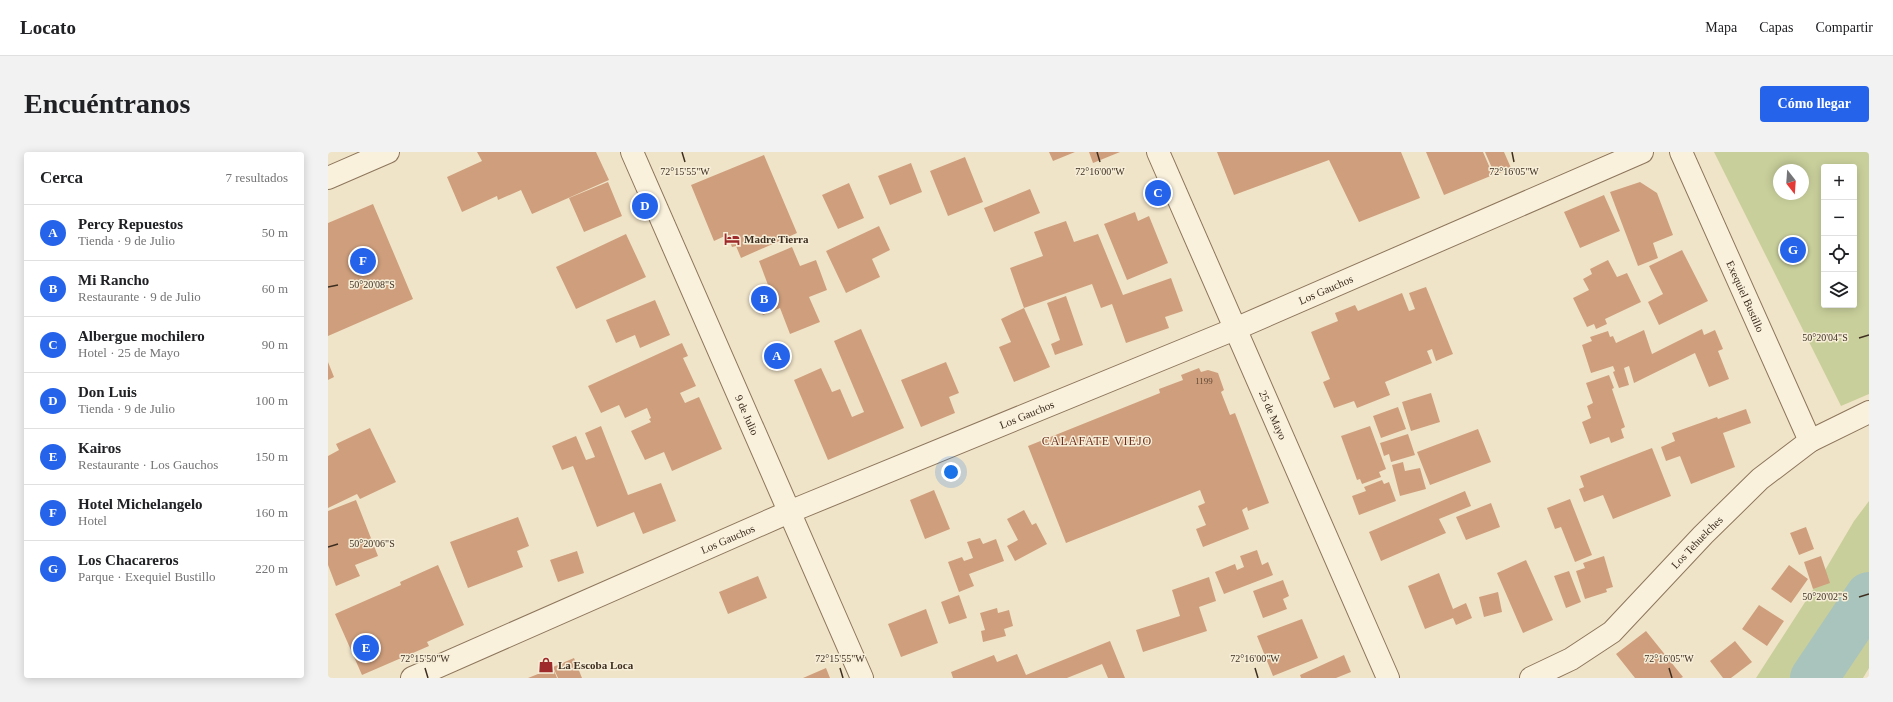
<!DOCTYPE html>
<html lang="es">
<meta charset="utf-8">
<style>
:root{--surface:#fff;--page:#f2f2f2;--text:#202124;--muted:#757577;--line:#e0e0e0;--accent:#2563eb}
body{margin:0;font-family:"Times New Roman",serif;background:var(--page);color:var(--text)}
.controls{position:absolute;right:12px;top:12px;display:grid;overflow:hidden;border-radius:4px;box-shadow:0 2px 10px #0003}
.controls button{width:36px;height:36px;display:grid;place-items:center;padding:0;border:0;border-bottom:1px solid var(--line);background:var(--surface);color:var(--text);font:20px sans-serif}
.compass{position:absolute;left:1445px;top:12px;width:36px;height:36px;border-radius:50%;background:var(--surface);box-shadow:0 2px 10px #0003;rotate:163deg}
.you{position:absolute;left:623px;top:320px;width:14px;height:14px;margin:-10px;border:3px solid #fff;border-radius:50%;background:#1a73e8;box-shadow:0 0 0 6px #1a73e833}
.badge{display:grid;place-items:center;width:26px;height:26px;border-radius:50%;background:var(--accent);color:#fff;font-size:13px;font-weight:700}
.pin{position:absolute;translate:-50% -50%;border:2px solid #fff;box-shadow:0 1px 4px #0006}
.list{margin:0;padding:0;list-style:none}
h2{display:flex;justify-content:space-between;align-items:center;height:52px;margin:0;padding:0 16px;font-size:17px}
h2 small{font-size:13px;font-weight:400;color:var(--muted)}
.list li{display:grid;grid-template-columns:26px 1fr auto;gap:12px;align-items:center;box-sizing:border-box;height:56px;padding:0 16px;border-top:1px solid var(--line)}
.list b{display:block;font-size:15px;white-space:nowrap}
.list p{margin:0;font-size:13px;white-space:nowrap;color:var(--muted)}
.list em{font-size:13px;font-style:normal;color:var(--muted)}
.icon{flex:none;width:22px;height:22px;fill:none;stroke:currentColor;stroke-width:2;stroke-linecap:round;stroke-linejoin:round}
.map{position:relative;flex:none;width:1541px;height:526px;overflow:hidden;border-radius:4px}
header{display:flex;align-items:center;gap:24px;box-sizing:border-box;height:56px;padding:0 20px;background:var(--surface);border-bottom:1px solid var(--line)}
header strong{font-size:19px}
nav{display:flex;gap:22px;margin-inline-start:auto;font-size:14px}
.intro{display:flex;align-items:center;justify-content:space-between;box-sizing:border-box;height:96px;padding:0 24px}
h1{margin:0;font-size:28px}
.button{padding:10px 18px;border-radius:4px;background:var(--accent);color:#fff;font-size:14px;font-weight:700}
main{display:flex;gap:24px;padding:0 24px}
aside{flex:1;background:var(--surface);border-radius:4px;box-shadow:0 2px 10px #0003}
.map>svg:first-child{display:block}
</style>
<header>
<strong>Locato</strong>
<nav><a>Mapa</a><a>Capas</a><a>Compartir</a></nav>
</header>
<div class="intro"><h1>Encuéntranos</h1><a class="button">Cómo llegar</a></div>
<main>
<aside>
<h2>Cerca<small>7 resultados</small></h2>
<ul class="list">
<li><span class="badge">A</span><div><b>Percy Repuestos</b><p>Tienda · 9 de Julio</p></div><em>50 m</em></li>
<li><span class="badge">B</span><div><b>Mi Rancho</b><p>Restaurante · 9 de Julio</p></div><em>60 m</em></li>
<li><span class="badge">C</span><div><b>Albergue mochilero</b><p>Hotel · 25 de Mayo</p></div><em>90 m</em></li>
<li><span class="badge">D</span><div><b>Don Luis</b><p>Tienda · 9 de Julio</p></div><em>100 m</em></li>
<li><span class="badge">E</span><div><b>Kairos</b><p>Restaurante · Los Gauchos</p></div><em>150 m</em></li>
<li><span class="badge">F</span><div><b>Hotel Michelangelo</b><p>Hotel</p></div><em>160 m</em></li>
<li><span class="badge">G</span><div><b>Los Chacareros</b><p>Parque · Exequiel Bustillo</p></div><em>220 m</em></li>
</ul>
</aside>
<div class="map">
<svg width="1541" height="526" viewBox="0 0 1541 526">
<rect width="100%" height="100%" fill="#f0e4c8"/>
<path fill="#c9cf9b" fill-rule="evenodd" d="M 1386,0 L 1541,0 L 1541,242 L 1513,254 ZM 1496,15 L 1526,15 L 1526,153 L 1496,153 ZM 1451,18 L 1475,18 L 1475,42 L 1451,42 Z
M 1541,349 L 1541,516 L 1535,526 L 1428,526 L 1490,430 L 1526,369 Z"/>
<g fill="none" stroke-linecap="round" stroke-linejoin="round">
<path stroke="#a9c4bc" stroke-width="48" d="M 1486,526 L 1541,444"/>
</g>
<path fill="#cf9f7d" d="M 149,0 L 268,0 L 281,28 L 204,62 L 193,38 L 170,48 L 169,44 L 134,60 L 119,25 L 154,9 Z
M 721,0 L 747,0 L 725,9 Z
M 761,0 L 792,0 L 765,11 Z
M 889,0 L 1073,0 L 1092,46 L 1031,70 L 1001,8 L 906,43 Z
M 1098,0 L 1155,0 L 1165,23 L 1116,43 Z
M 1157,0 L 1176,0 L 1183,16 L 1167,23 Z
M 436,3 L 469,81 L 413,106 L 408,94 L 404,95 L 399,83 L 386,89 L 363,33 Z
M 637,5 L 655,50 L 620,64 L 602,19 Z
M 583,11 L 594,40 L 562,53 L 550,24 Z
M 280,30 L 294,64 L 256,80 L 241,46 Z
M 1312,30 L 1329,41 L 1345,83 L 1325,91 L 1330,106 L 1310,114 L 1282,40 Z
M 521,31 L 536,66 L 510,77 L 494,43 Z
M 702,37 L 712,61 L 666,80 L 656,56 Z
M 1276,43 L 1292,79 L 1252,96 L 1236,60 Z
M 45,52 L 85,147 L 0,184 L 0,71 Z
M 807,60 L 810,69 L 821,64 L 840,111 L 799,128 L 776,72 Z
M 738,69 L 746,90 L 770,82 L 795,143 L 843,126 L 855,159 L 837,165 L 841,176 L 798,191 L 784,152 L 773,156 L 764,132 L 696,156 L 682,116 L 715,104 L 706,80 Z
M 551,74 L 562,98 L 544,107 L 552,125 L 518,141 L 498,99 Z
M 298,82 L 318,125 L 248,157 L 228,115 Z
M 464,95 L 472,114 L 488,108 L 499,138 L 481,145 L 492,170 L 462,182 L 452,156 L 435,163 L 425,139 L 440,133 L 431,109 Z
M 1354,98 L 1380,149 L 1331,173 L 1320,150 L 1335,142 L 1321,114 Z
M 1280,108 L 1289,125 L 1299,121 L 1313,150 L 1277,167 L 1279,172 L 1268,177 L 1266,172 L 1259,175 L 1245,146 L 1261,138 L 1255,127 L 1264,122 L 1262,117 Z
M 1098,135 L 1125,202 L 1108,209 L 1104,197 L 1099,199 L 1104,211 L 1057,230 L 1062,243 L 1029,256 L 1026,249 L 1006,256 L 995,230 L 1002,227 L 983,180 L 1010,169 L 1007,161 L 1027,153 L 1030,159 L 1074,141 L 1081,159 L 1087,157 L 1081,141 Z
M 738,144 L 755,193 L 727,203 L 723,192 L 732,188 L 719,151 Z
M 327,148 L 342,183 L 312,196 L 307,183 L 288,191 L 278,168 Z
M 696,156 L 722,215 L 686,230 L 671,195 L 683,190 L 673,167 Z
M 533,177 L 576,276 L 500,308 L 466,228 L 493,216 L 504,240 L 512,237 L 524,265 L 536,260 L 506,189 Z
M 1374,177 L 1376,183 L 1387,178 L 1395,197 L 1390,199 L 1401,227 L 1381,235 L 1367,201 L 1306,231 L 1301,214 L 1296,216 L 1301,233 L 1291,236 L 1285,220 L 1287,219 L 1285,214 L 1263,221 L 1254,193 L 1264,189 L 1262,185 L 1280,179 L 1282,185 L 1285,184 L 1288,191 L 1316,178 L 1324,202 Z
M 354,191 L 360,204 L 355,206 L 368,234 L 352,241 L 357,251 L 371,245 L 394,297 L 344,319 L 336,300 L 317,308 L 303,279 L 323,270 L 321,267 L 323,266 L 319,256 L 297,266 L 291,253 L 273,261 L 260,234 Z
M 0,210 L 6,225 L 0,228 Z
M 618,210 L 631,241 L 621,245 L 627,261 L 593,275 L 573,228 Z
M 871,216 L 873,220 L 880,218 L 890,221 L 896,238 L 893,240 L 902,263 L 907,261 L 941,351 L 920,359 L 919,355 L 914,358 L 921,377 L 875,395 L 868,377 L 878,373 L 870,354 L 877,351 L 872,338 L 738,391 L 700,294 L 832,241 L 831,237 L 855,228 L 853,223 Z
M 1281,223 L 1286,236 L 1284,237 L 1297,275 L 1293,277 L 1296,286 L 1283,291 L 1281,285 L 1262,292 L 1254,270 L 1263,266 L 1259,254 L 1265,251 L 1258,231 Z
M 1103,241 L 1112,270 L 1083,279 L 1074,250 Z
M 1070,255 L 1078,277 L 1053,286 L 1045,264 Z
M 1418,257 L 1423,271 L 1395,281 L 1407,315 L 1363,332 L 1352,304 L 1338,309 L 1333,295 L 1347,289 L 1344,281 L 1389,265 L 1390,267 Z
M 273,274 L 300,343 L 333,331 L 348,369 L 315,382 L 306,360 L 269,375 L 245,314 L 234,318 L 224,294 L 248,284 L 258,308 L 267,305 L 257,281 Z
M 1042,274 L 1058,317 L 1051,320 L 1053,325 L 1034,332 L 1032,327 L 1029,328 L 1013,284 Z
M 42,276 L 68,330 L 32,347 L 29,342 L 0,356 L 0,304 L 11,298 L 8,292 Z
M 1150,277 L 1163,310 L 1102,333 L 1089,300 Z
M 1080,282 L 1087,303 L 1063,310 L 1061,302 L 1056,304 L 1052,291 Z
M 1324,296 L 1343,344 L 1285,367 L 1275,343 L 1256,350 L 1251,337 L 1256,335 L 1252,324 Z
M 1075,310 L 1077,319 L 1092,316 L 1098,337 L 1072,344 L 1064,313 Z
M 1054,328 L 1056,332 L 1061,330 L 1068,349 L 1031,363 L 1024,344 L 1038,339 L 1036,335 Z
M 606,338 L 622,377 L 597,387 L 582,348 Z
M 1137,339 L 1143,354 L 1111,367 L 1118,381 L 1053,409 L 1041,380 Z
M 1242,347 L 1264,403 L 1247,410 L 1233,375 L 1227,377 L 1219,356 Z
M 28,348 L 50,404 L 27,413 L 32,424 L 8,434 L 0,413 L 0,359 Z
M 1163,351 L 1172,375 L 1138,388 L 1128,365 Z
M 696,358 L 704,373 L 708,371 L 719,392 L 687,409 L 679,394 L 690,388 L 679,367 Z
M 190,365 L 201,394 L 189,399 L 195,415 L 140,436 L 122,390 Z
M 1478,375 L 1486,397 L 1471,403 L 1462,381 Z
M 652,386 L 655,392 L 668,387 L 676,409 L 641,422 L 646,434 L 631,440 L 620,410 L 634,405 L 636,409 L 645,406 L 639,390 Z
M 929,398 L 934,413 L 940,410 L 945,423 L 896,442 L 887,420 L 907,412 L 909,418 L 916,415 L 912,404 Z
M 249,399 L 256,421 L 230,430 L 222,408 Z
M 1276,404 L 1285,435 L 1278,437 L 1279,440 L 1257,447 L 1248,419 L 1257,416 L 1255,411 Z
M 1493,404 L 1502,431 L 1485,437 L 1476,410 Z
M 1198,408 L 1225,468 L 1195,481 L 1169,421 Z
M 110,413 L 136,473 L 99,490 L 101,494 L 34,523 L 7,462 L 73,433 L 72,430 Z
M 1461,413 L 1480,427 L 1463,451 L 1443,437 Z
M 1241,419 L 1253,450 L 1238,456 L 1226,424 Z
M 1111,421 L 1125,457 L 1138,451 L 1144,466 L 1128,473 L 1125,466 L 1097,477 L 1080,434 Z
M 430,424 L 439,446 L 400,462 L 391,440 Z
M 881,425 L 888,449 L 871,455 L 879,479 L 815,500 L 808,478 L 852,464 L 844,438 Z
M 955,428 L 961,444 L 955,447 L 959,457 L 935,466 L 925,439 Z
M 1170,440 L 1174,460 L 1156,465 L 1151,445 Z
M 631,443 L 639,466 L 621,472 L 613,450 Z
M 1431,453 L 1456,469 L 1439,494 L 1414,477 Z
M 669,456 L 670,461 L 681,458 L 685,474 L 676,477 L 678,484 L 655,490 L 653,479 L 657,478 L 652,461 Z
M 598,457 L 610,491 L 573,505 L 560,472 Z
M 974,467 L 990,506 L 945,524 L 929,484 Z
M 1318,479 L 1355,525 L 1353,526 L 1307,526 L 1288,502 Z
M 782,489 L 797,526 L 780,526 L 774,512 L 739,526 L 625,526 L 623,520 L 666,503 L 669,510 L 689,502 L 698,523 Z
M 1407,489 L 1424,510 L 1403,526 L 1395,526 L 1382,509 Z
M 1016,503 L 1023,520 L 1008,526 L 973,526 L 972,523 Z
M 246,506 L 254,526 L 230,526 L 225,515 Z
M 225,516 L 229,526 L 200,526 Z
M 498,516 L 502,526 L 475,526 Z"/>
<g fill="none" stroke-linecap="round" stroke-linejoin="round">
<defs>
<g id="street">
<path id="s1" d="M 304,0 L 534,526"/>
<path id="s2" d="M 830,0 L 1060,526"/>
<path id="s3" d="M 1353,0 L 1482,289"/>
<path d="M 0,26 L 60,0"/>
<path id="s4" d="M 84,526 L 461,360 L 907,177 L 1314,0"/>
<path id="s5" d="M 1203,526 L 1243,507 L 1284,480 L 1375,383 L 1432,327 L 1482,289 L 1541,260"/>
</g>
</defs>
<use href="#street" stroke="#8d765c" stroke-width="24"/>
<use href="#street" stroke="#faf1dc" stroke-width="22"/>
</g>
<path fill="none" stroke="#3d2e20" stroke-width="1.5" d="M 354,0 L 357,10M 769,0 L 772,10M 1184,0 L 1186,10M 0,135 L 10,133M 1531,186 L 1541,183M 0,395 L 10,392M 1531,445 L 1541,442M 97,516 L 100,526M 512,516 L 515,526M 927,516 L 930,526M 1341,516 L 1344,526"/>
<defs>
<symbol id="hotel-bare" viewBox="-9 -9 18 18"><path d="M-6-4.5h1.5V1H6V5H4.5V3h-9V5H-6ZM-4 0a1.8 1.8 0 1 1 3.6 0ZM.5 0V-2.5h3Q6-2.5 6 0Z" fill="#9e2a2b" stroke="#f7eed8" stroke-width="2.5" paint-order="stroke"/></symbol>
<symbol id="shop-bare" viewBox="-9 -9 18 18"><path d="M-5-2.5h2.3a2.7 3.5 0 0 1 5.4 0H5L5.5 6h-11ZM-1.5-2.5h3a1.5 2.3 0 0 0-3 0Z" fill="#9e2a2b" stroke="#f7eed8" stroke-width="2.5" paint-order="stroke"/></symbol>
</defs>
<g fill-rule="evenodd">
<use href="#hotel-bare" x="393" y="76" width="22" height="22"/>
<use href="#shop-bare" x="207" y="502" width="22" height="22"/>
</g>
<g text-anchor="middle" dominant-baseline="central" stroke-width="3" stroke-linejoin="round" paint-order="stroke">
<g font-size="9" fill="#624a37">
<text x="876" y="229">1199</text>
</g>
<g font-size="11" font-weight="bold" fill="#3d2e20" stroke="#f7eed8" text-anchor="start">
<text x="416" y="87">Madre Tierra</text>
<text x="230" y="513">La Escoba Loca</text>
</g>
<g font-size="11" fill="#3d2e20" stroke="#f7eed8">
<text stroke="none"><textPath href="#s4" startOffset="993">Los Gauchos</textPath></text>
<text stroke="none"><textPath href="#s3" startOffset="158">Exequiel Bustillo</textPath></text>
<text stroke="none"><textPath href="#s1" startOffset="287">9 de Julio</textPath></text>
<text stroke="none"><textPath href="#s4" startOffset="669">Los Gauchos</textPath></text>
<text stroke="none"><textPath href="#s2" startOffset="287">25 de Mayo</textPath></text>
<text stroke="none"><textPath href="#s4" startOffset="345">Los Gauchos</textPath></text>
<text stroke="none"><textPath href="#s5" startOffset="217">Los Tehuelches</textPath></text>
</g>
<g font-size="12" letter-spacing="1" fill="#6b2e1e" stroke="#f7eed8">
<text x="769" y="289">CALAFATE VIEJO</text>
</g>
</g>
<g font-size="10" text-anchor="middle" fill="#3d2e20" stroke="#f7eed8" stroke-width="3" stroke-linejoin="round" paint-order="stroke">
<text x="357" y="23">72°15'55"W</text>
<text x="772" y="23">72°16'00"W</text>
<text x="1186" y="23">72°16'05"W</text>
<text x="44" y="136">50°20'08"S</text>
<text x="1497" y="189">50°20'04"S</text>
<text x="44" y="395">50°20'06"S</text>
<text x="1497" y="448">50°20'02"S</text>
<text x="97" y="510">72°15'50"W</text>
<text x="512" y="510">72°15'55"W</text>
<text x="927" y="510">72°16'00"W</text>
<text x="1341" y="510">72°16'05"W</text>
</g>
</svg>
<div class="controls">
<button>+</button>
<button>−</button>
<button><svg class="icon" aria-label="locate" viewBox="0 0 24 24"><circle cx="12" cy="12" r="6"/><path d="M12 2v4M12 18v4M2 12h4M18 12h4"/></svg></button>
<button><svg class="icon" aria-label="layers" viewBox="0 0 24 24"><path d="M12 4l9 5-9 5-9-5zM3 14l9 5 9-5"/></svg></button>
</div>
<svg class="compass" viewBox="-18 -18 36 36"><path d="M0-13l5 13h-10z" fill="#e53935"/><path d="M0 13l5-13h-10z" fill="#757577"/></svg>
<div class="you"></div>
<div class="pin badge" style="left:449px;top:204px">A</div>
<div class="pin badge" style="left:436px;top:147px">B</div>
<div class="pin badge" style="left:830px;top:41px">C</div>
<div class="pin badge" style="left:317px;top:54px">D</div>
<div class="pin badge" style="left:38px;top:496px">E</div>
<div class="pin badge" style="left:35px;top:109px">F</div>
<div class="pin badge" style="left:1465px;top:98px">G</div>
</div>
</main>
